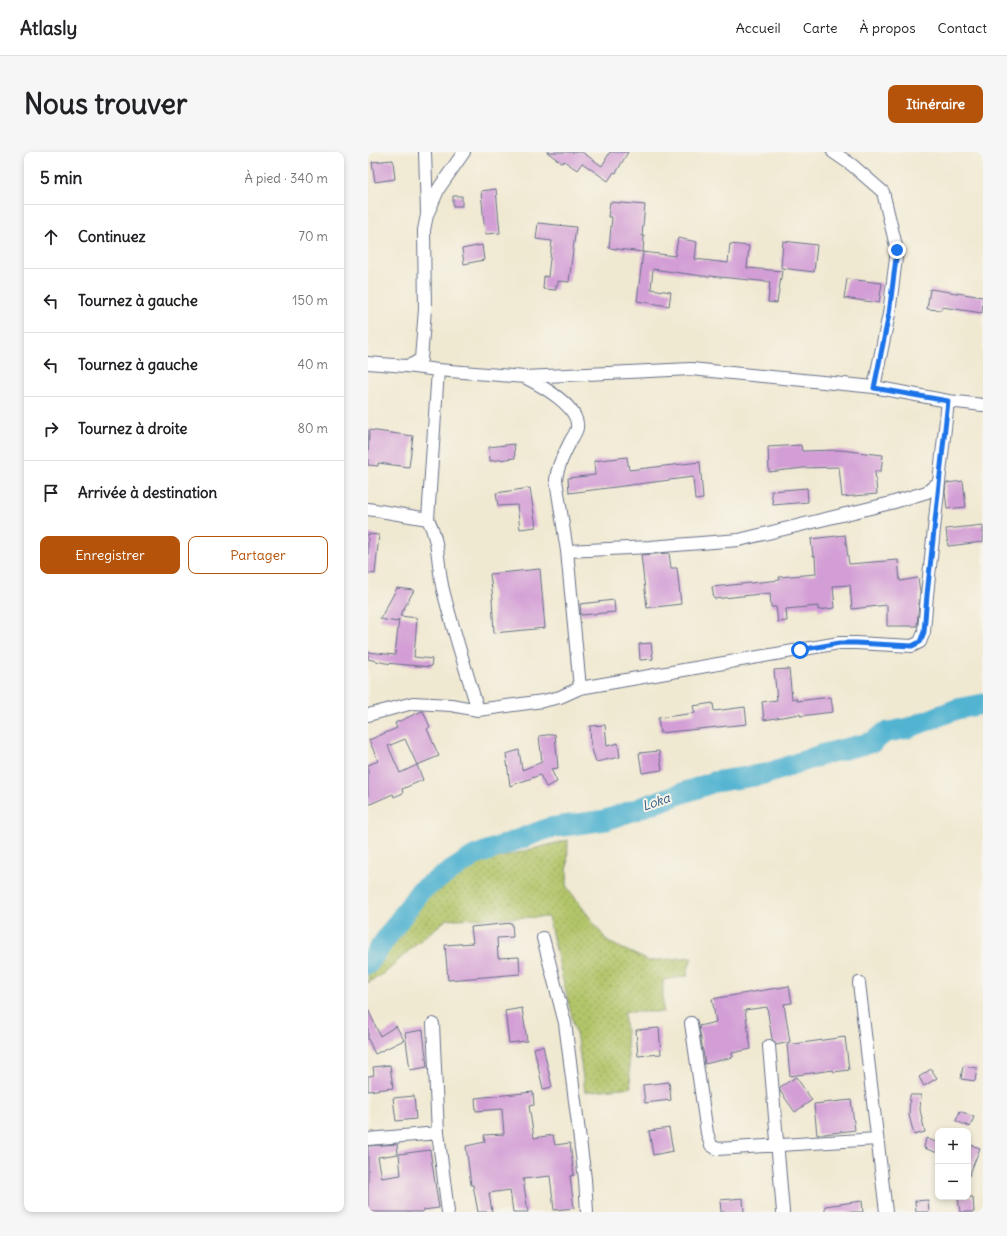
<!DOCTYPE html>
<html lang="fr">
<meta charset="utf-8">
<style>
:root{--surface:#fff;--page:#f6f6f6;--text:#202124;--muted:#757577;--line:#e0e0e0;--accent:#b45309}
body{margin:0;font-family:Delius,sans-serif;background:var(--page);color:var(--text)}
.controls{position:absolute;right:12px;bottom:12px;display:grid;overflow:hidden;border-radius:8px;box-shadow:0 2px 6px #0003}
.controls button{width:36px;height:36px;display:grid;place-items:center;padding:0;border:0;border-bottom:1px solid var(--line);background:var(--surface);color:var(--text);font:20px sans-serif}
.stop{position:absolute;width:12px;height:12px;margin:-9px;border:3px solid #1a73e8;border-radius:50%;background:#fff}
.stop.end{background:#1a73e8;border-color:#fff;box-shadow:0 1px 4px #0008}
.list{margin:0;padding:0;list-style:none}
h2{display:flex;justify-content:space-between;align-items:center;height:52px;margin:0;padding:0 16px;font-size:17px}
h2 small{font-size:13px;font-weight:400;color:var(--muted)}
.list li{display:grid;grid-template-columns:26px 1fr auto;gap:12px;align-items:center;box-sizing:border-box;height:64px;padding:0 16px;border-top:1px solid var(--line)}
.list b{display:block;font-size:15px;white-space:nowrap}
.list em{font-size:13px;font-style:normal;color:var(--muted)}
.actions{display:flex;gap:8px;padding:12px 16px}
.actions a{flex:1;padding:9px 0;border:1px solid var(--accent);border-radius:8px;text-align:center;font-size:14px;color:var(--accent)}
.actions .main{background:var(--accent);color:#fff}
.icon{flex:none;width:22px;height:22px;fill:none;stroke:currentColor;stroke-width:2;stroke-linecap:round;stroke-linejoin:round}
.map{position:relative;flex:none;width:615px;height:1060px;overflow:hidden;border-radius:8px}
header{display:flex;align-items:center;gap:24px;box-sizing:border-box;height:56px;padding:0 20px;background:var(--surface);border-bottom:1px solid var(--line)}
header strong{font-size:19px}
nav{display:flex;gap:22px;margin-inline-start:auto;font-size:14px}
.intro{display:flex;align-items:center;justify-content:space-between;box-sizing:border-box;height:96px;padding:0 24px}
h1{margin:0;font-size:28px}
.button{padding:10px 18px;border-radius:8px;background:var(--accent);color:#fff;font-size:14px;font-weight:700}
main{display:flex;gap:24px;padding:0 24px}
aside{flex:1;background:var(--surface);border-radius:8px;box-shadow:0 2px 6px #0003}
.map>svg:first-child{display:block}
</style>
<header>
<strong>Atlasly</strong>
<nav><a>Accueil</a><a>Carte</a><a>À propos</a><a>Contact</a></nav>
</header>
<div class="intro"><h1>Nous trouver</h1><a class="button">Itinéraire</a></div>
<main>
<aside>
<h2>5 min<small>À pied · 340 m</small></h2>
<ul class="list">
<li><svg class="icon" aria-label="ahead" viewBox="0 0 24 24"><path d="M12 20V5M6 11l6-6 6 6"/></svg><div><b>Continuez</b></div><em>70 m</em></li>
<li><svg class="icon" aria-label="left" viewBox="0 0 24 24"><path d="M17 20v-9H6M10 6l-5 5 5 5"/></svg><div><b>Tournez à gauche</b></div><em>150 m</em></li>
<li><svg class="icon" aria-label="left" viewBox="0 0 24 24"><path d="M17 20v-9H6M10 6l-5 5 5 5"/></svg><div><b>Tournez à gauche</b></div><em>40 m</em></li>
<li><svg class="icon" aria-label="right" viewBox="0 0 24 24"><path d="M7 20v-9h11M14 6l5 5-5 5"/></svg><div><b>Tournez à droite</b></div><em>80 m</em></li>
<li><svg class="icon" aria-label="arrive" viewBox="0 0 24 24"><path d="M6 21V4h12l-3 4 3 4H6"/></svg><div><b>Arrivée à destination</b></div></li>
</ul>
<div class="actions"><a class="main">Enregistrer</a><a>Partager</a></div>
</aside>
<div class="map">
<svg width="615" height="1060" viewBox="0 0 615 1060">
<defs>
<pattern id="grass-dots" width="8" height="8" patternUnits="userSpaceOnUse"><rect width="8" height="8" fill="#b2c569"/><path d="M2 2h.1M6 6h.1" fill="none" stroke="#90a05a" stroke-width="1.8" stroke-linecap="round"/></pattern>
</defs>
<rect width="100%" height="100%" fill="#f7f3e8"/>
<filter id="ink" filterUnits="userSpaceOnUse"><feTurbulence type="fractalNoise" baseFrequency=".025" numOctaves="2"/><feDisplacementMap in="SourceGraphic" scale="8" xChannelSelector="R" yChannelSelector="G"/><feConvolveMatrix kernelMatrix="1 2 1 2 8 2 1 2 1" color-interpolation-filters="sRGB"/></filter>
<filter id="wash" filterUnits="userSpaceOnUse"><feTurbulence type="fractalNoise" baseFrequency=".012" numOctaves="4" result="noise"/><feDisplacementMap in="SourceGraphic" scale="16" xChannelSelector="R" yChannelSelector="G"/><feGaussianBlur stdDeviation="0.9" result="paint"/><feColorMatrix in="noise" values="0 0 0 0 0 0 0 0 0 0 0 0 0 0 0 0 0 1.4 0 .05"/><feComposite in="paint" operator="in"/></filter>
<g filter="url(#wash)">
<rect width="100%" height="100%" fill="#f0e9d2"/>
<path fill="url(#grass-dots)" stroke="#667a64" d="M 200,688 L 199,735 L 240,790 L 281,809 L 324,805 L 321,814 L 319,824 L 295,828 L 295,860 L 256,860 L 263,935 L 217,940 L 210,891 L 180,765 L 79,767 L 49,791 L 17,821 L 0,831 L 0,800 L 41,752 L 70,737 L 114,710 Z"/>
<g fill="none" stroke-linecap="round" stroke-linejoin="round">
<path stroke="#52b4d1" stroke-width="21" d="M 0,812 L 52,739 L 106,704 L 181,676 L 238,668 L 346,630 L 398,622 L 456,602 L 505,590 L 516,581 L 540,576 L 589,557 L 615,552"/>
</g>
<g id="blocks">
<path fill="#d39ed6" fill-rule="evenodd" d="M 179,0 L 214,0 L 234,14 L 242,0 L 260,0 L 248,21 L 246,20 L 240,29 L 214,11 L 209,18 L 196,9 L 194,11 Z
M 25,8 L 27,27 L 7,30 L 4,10 Z
M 128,37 L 132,81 L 117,82 L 113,39 Z
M 85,44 L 94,44 L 94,54 L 85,54 Z
M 242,50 L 277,53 L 274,84 L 276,84 L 275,100 L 241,96 L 244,65 L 240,65 Z
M 170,71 L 208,75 L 201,130 L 190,129 L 190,133 L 188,133 L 188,138 L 175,137 L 176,124 L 180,125 L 184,89 L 168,87 Z
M 310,86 L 329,90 L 327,107 L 360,111 L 362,92 L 381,94 L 379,116 L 414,119 L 409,151 L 400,150 L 402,130 L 342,124 L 341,125 L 285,117 L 283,137 L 303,140 L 301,154 L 269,149 L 275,100 L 307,104 Z
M 415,89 L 449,93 L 446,120 L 413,116 Z
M 114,93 L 116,108 L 96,112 L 94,97 Z
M 479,127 L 514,131 L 511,151 L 476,146 Z
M 562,137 L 615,145 L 614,161 L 574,155 L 573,158 L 559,157 Z
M 1,278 L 45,284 L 41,315 L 10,311 L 10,314 L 0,313 Z
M 146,292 L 147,306 L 122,309 L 121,295 Z
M 433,293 L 434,299 L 472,298 L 515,303 L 513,319 L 507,319 L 509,342 L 474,345 L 471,315 L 435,316 L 401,320 L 400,295 Z
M 259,305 L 261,318 L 332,310 L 335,347 L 327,348 L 325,325 L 201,341 L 200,326 L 227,323 L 226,309 Z
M 595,329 L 598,355 L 579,357 L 577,340 L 578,331 Z
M 162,336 L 168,375 L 152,377 L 149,353 L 130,354 L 128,341 Z
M 439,336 L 440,350 L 405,353 L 403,339 Z
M 615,373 L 615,390 L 580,394 L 578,377 Z
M 0,382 L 11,383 L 7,422 L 0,421 Z
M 477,383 L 481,412 L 530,408 L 532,429 L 550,426 L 552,439 L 549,474 L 519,474 L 519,453 L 484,457 L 482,433 L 465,434 L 467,456 L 450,458 L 450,454 L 418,457 L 419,469 L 410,470 L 408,455 L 403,455 L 402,441 L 346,447 L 344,435 L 412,428 L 411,425 L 448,422 L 447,404 L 445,404 L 443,387 Z
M 301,401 L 303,416 L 309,416 L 313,452 L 279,456 L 273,403 Z
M 172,417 L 177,476 L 126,481 L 124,447 L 125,447 L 122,422 Z
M 29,436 L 46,438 L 32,464 L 49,466 L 46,505 L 64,507 L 63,515 L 17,511 L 0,507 L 0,500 L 27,503 L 31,467 L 29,470 L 12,467 Z
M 246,448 L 247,460 L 213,463 L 212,452 Z
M 283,491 L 285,507 L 272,508 L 271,492 Z
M 421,517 L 424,547 L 428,546 L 429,549 L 463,545 L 465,560 L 432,564 L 432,562 L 396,568 L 394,550 L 409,548 L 406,518 Z
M 345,551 L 346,559 L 377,555 L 379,572 L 292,581 L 290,566 L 327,561 L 325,554 Z
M 54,559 L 55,559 L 62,575 L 59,577 L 71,604 L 49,613 L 55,628 L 34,637 L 35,641 L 26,645 L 25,642 L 0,653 L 0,613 L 10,609 L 1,588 L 29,576 L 27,571 ZM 37,587 L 49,613 L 32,621 L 20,594 Z
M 237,573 L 239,594 L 250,591 L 252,605 L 228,610 L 223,594 L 222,574 Z
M 187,582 L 190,616 L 183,617 L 189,630 L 178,635 L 172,623 L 142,634 L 138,602 L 151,598 L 154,618 L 174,610 L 171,584 Z
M 291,599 L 294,618 L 274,621 L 271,601 Z
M 144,771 L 145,785 L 129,786 L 130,806 L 151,805 L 152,822 L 80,828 L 77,793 L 105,791 L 103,775 Z
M 421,834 L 424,851 L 416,852 L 422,890 L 408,893 L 404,887 L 399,855 L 377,858 L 383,897 L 364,901 L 365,905 L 337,912 L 331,874 L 348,870 L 344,847 Z
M 154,856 L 159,889 L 141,891 L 137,859 Z
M 0,857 L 12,884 L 28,874 L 36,888 L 7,902 L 0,887 Z
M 291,876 L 293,902 L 270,904 L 268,878 Z
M 55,878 L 59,915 L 42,918 L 37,881 Z
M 477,885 L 481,918 L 466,920 L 465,918 L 422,924 L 419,893 Z
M 175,894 L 184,935 L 175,937 L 166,896 Z
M 22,913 L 25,936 L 0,939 L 0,924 L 6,923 L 5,915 Z
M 595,914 L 609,916 L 607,929 L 593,927 Z
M 563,917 L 569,926 L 556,934 L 551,925 Z
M 428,925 L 444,948 L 427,960 L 412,939 L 412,935 Z
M 301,930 L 303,948 L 277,951 L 275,933 Z
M 165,940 L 166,953 L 161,954 L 166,986 L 185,983 L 187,993 L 202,991 L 206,1023 L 202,1024 L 206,1056 L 186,1058 L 182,1024 L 155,1027 L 160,1060 L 145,1060 L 142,1038 L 121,1041 L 124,1060 L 110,1060 L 105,1033 L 103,1033 L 98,994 L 117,990 L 116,983 L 136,982 L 134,957 L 108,959 L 107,946 Z
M 542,943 L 553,943 L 552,958 L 557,980 L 546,983 L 541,963 Z
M 46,944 L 48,967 L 28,969 L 25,946 Z
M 483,948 L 487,978 L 449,983 L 446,952 Z
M 592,959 L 606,965 L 602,975 L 588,969 Z
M 301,976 L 305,999 L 285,1003 L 281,979 Z
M 558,986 L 570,991 L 570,1001 L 556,996 Z
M 29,992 L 30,1002 L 10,1005 L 14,1026 L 33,1023 L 31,1002 L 62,998 L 71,1056 L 55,1058 L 55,1060 L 0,1060 L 0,994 Z
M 600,992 L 612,996 L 601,1024 L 600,1024 Z
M 590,1045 L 605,1045 L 606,1060 L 592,1060 Z
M 375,1046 L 376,1060 L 353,1060 L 352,1048 Z
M 560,1048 L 561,1060 L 548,1060 L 547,1049 Z
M 494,1049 L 495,1060 L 457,1060 L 457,1054 Z"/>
</g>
</g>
<g filter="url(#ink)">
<use href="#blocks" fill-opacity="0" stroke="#667087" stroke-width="1"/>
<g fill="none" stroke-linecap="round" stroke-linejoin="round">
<defs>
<path id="minor" d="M 57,0 L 59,60
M 465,0 L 484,13 L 515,40 L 529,98 L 521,162 L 506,235
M 0,211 L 38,214 L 45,212 L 53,207 L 57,157 L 56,78 L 59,63 L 71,36 L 96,0
M 38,214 L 70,218 L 157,225 L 323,217 L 506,235 L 580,249 L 615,253
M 158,226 C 174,234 212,255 209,276 C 208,281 204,286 202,290 C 196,303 189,314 188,328 L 199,399 L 212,536
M 0,357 L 60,367 C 72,391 69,413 75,438 C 85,478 98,518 110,558
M 60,367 L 70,218
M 199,399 L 282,395 L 371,388 L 523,351 L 559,340 L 571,330 L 580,249
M 0,563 L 45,551 L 83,553 L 110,558 L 175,549 L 192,545 L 212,536 L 471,491 L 488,491 L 544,494 L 552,490 L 556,480 L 559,443 L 571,330
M 175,786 L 197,871 L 217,1027 L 219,1060
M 491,831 L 518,1060
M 323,871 L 339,981 L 343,993 L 349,997 L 509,987
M 65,872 L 70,981 L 80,1060
M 401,894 L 415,1060
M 0,987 L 70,981"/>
</defs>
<use href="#minor" stroke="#667087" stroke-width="14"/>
<use href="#minor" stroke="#fff" stroke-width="12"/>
</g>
</g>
<g fill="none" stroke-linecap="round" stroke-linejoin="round" filter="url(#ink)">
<path stroke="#1a73e8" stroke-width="5" d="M 432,498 L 472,491 L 488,491 L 544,494 L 552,490 L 556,480 L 559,443 L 580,249 L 506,236 L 521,162 L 529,98"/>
</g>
<g text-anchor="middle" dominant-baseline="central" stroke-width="4" stroke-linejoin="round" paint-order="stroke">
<g font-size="13" font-style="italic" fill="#2c5780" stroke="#f7f3e8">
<text transform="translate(288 650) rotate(-19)">Loka</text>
</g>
</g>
</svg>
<div class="controls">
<button>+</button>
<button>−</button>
</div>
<div class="stop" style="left:432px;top:498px"></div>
<div class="stop end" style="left:529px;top:98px"></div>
</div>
</main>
